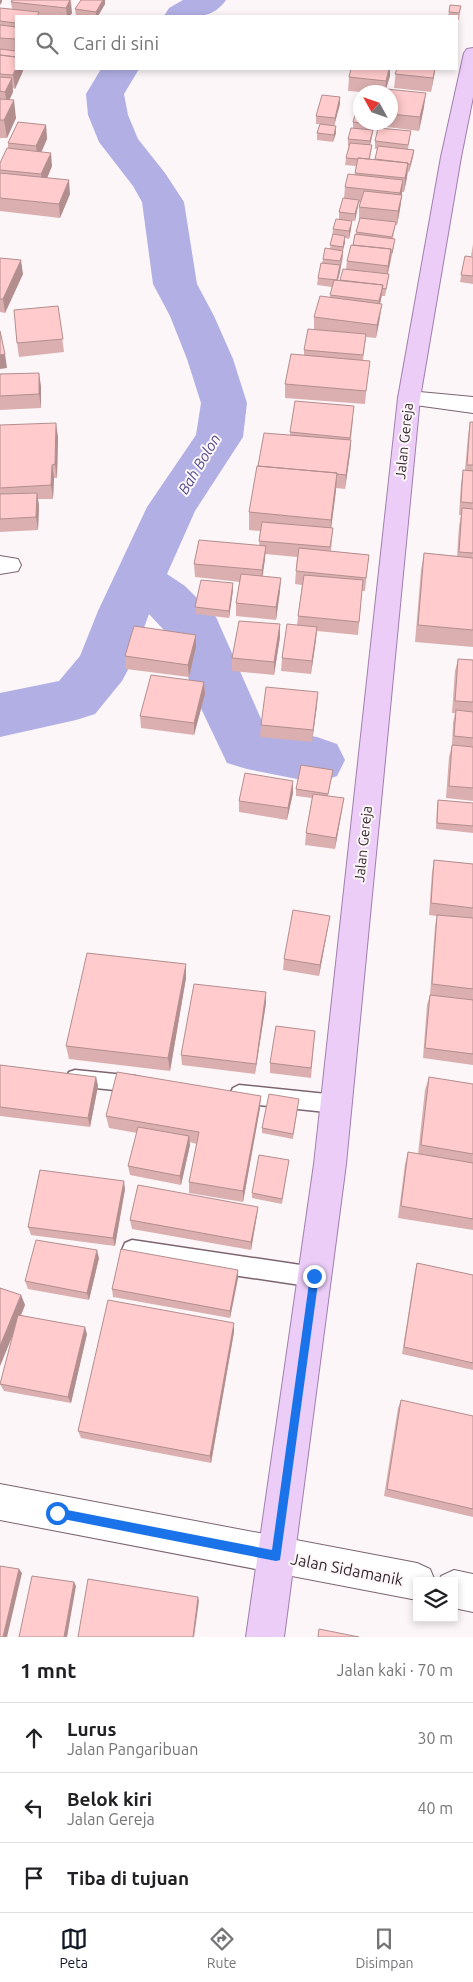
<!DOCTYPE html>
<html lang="id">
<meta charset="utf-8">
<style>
:root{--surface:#fff;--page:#f6f6f6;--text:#202124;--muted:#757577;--line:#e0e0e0;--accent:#111827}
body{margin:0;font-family:Ubuntu,sans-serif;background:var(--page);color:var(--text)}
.controls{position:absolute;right:15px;bottom:15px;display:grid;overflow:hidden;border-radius:0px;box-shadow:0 2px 8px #0003}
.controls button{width:45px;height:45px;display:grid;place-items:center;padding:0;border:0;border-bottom:1px solid var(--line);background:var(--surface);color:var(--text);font:25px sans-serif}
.compass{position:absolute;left:353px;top:85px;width:45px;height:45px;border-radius:50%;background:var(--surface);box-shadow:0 2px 8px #0003;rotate:310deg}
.stop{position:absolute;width:15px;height:15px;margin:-11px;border:4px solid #1a73e8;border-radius:50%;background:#fff}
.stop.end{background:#1a73e8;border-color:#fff;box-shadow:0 1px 5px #0008}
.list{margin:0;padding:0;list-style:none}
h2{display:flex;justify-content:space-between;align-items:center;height:65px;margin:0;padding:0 20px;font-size:21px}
h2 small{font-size:16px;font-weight:400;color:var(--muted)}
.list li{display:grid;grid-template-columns:32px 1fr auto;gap:15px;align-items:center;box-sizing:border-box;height:70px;padding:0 20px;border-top:1px solid var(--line)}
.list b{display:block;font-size:19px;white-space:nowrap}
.list p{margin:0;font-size:16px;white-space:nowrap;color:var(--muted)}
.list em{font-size:16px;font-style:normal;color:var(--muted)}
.icon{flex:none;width:28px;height:28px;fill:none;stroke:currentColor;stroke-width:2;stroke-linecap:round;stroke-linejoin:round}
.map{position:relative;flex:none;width:473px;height:1637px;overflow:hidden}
.search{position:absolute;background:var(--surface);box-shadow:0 2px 8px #0003;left:15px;right:15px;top:15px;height:55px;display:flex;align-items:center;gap:12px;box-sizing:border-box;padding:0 18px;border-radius:0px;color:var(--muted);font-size:19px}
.sheet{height:275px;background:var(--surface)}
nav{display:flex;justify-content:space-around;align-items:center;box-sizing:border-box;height:70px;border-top:1px solid var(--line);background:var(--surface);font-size:14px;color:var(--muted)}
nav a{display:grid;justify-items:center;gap:2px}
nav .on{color:var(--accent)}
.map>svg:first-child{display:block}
</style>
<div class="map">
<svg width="473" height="1637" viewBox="0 0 473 1637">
<rect width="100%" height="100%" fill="#fcf6f9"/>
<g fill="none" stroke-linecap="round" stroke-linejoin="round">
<path fill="#b1afe4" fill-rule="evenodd" d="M 183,0 L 226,0 C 211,22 188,16 164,16 L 169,8 Z
M 101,69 L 139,69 L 124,94 L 128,115 L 138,139 L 165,173 L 184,202 L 197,284 L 214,316 L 233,359 L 247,403 L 243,437 L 195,511 L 167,574 L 185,586 L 216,617 L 265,728 L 317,737 L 337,744 L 345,760 L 337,776 L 317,783 L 247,769 L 227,763 L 197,700 L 174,641 L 149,614 L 130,666 L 122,681 L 95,714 L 76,720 L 0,737 L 0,693 L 59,681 L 80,656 L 98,611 L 147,507 L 196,435 L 201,403 L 187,359 L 170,316 L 153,284 L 142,202 L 133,186 L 99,142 L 88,115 L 86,94 Z"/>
<defs>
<path id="service" d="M 75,1070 L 135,1076 L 141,1078 L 144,1084 L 141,1090 L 135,1092 L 75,1086 L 69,1084 L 66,1078 L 69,1072 Z
M 239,1085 L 336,1095 L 342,1098 L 345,1104 L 342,1110 L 336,1113 L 239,1103 L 233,1100 L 230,1094 L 233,1088 Z
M 132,1240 L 314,1267 L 321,1270 L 324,1277 L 321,1284 L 314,1287 L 132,1260 L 125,1257 L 122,1250 L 125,1243 Z"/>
<path id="minor" d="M 409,391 L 473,397 L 473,413 L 401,403 L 398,398 L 401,393 Z
M 0,556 L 18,559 L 21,565 L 18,571 L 0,574 Z
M 0,1484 L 417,1563 L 430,1569 L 435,1581 L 417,1581 L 417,1600 L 0,1520 Z
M 454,1570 L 473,1574 L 473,1612 L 454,1608 L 454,1581 L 439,1581 L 441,1576 Z"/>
<path id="primary" d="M 473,48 L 473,97 L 461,157 L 420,398 L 346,1164 L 284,1637 L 246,1637 L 314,1164 L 398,398 L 441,157 L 464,53 L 467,49 Z"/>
</defs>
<use href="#service" stroke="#7c6470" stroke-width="3"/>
<use href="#minor" stroke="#7c6470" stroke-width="2"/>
<use href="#primary" stroke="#a27ead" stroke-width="2"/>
<use href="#service" fill="#fff" fill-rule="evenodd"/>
<use href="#minor" fill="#fff" fill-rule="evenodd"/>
<use href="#primary" fill="#ebcdf7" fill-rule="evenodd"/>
</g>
<path fill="#dbafaf" d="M 71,0 L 72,13 L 70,16 L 16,16 L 16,69 L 23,69 L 23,71 L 15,89 L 13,88 L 13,92 L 9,100 L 16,118 L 7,138 L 0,138 L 0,8 L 12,9 L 11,2 Z
M 81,0 L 105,0 L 105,4 L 98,16 L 76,16 L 75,9 Z
M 461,6 L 459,20 L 457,20 L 457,16 L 448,16 L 449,12 Z
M 395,69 L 435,69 L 431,92 L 394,88 L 396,70 L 395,70 Z
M 390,76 L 385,92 L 363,92 L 348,91 L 349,77 Z
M 390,92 L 424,107 L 419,131 L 379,126 L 380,122 L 390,122 Z
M 340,97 L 340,104 L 334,126 L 336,133 L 333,142 L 317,140 L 317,133 L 320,124 L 316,124 L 316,116 Z
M 353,122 L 375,122 L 370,145 L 372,145 L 370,159 L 375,159 L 378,149 L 375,149 L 375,141 L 411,131 L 408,149 L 414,150 L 409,172 L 408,172 L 404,192 L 402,192 L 400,209 L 397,225 L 395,225 L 393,239 L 394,246 L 388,274 L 389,274 L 388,282 L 385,296 L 382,296 L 380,303 L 380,317 L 376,338 L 366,337 L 363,360 L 368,374 L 365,404 L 285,398 L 285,384 L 304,355 L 304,350 L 314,330 L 314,317 L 330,297 L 332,287 L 317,285 L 318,278 L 322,263 L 323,259 L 330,249 L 332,237 L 333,229 L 351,229 L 349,239 L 345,238 L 343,250 L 343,258 L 338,280 L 340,280 L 346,269 L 347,261 L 353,245 L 356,234 L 359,220 L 359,207 L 361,203 L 358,202 L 355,221 L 339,220 L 339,212 L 344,198 L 345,187 L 355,175 L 356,166 L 345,165 L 346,158 L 349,146 L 348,146 L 348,139 L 353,128 Z
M 46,125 L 47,139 L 41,152 L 52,166 L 47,178 L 70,194 L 60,218 L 0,211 L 0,163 L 8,148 L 8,143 Z
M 473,244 L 473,256 L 471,256 Z
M 465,256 L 473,257 L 473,284 L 460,282 Z
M 0,258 L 23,274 L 5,313 L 0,312 Z
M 58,306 L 64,352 L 19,357 L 17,343 Z
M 0,374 L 41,386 L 41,408 L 0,410 Z
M 353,419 L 351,440 L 350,454 L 345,489 L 336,488 L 331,528 L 333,528 L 331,551 L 369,555 L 365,591 L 362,591 L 358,635 L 317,631 L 311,674 L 281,671 L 282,658 L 297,625 L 298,616 L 302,585 L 295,584 L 297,557 L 265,554 L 263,576 L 280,591 L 276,620 L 236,616 L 236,603 L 240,582 L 195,577 L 194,564 L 259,546 L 260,531 L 249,530 L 249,512 L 258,466 L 290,435 L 290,432 Z
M 470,422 L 473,422 L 473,647 L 415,642 L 421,570 L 424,553 L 457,556 L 459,526 L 461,515 L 459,515 L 461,483 L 463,470 L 465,470 L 468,436 Z
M 0,425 L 58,437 L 57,478 L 54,478 L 53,499 L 38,499 L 39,506 L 38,530 L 0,532 Z
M 233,590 L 229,618 L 196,614 L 195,607 Z
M 196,635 L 196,647 L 189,677 L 126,669 L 125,656 Z
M 280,637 L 274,675 L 232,671 L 232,658 Z
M 458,659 L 473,660 L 473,801 L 446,798 L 449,757 L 452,745 L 453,723 L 455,713 L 452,713 L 455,671 Z
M 204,682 L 205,694 L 194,735 L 141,728 L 140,716 Z
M 317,705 L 312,742 L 260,737 L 261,725 Z
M 333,770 L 328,796 L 342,810 L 335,849 L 305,845 L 306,833 L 312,798 L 296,796 L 296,789 Z
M 293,793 L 287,820 L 239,812 L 239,801 Z
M 438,800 L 473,803 L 473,833 L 436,829 L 437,806 Z
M 434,860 L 473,864 L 473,1000 L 437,996 L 473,1000 L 473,1065 L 423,1058 L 427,1005 L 430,995 L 435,926 L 437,916 L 429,915 L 432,872 Z
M 328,927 L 319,976 L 283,970 L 284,959 Z
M 186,964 L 186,978 L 170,1071 L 69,1059 L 66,1046 Z
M 266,1003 L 255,1074 L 182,1065 L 181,1055 Z
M 315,1031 L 311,1078 L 270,1073 L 270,1063 Z
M 0,1065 L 96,1077 L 98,1086 L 90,1127 L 0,1116 Z
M 429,1077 L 473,1084 L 473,1230 L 398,1218 L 405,1164 L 408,1152 L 418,1154 L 425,1090 Z
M 299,1099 L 293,1139 L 262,1133 L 262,1128 Z
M 260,1108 L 243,1202 L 189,1193 L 189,1182 L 197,1144 L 189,1142 L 190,1145 L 181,1185 L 130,1175 L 128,1166 L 137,1133 L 109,1128 L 106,1116 Z
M 289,1160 L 282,1204 L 252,1198 L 252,1193 Z
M 125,1189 L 115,1246 L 31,1235 L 28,1227 Z
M 258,1207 L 257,1215 L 251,1250 L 132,1229 L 130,1220 Z
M 99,1258 L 89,1300 L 28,1289 L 25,1281 Z
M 417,1263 L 473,1275 L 473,1370 L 402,1354 L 415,1271 Z
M 238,1270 L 238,1278 L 230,1318 L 113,1297 L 112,1289 Z
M 0,1288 L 21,1295 L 25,1305 L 21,1315 L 87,1334 L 71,1403 L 4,1391 L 0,1384 L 14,1332 L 0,1366 Z
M 234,1323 L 234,1332 L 211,1463 L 81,1438 L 78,1431 Z
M 401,1400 L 473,1416 L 473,1517 L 384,1496 L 398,1408 Z"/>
<path fill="#b28e8f" d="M 0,0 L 2,0 L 2,2 L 0,5 Z
M 70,0 L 72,13 L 70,16 L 67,16 L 66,8 Z
M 103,0 L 105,0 L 105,4 L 98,16 L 96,16 L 96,12 Z
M 16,68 L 16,69 L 23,69 L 23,71 L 15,89 L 13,75 Z
M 389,69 L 390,69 L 390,76 L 385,92 L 386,81 Z
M 435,69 L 434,77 L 431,92 L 433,78 Z
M 12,78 L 13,92 L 7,105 L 5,92 Z
M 426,93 L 424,107 L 419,131 L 420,117 Z
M 340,97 L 340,104 L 334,126 L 335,118 Z
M 14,100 L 16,118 L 7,138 L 4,120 Z
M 46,125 L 47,139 L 38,160 L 36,146 Z
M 336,126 L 336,133 L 333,142 L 334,135 Z
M 373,130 L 372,137 L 369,149 L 370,141 Z
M 414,150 L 413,157 L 409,172 L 410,165 Z
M 51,153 L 52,166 L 43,188 L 41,174 Z
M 408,163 L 407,177 L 404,192 L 405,178 Z
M 69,180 L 70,194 L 60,218 L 59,204 Z
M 403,180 L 402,194 L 399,207 L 400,193 Z
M 402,195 L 400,209 L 397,225 L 398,211 Z
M 359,200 L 358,207 L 355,221 L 355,214 Z
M 352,221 L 351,229 L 349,239 L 349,231 Z
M 345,236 L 345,243 L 342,254 L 343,247 Z
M 391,249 L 390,263 L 386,279 L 388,266 Z
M 343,251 L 340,272 L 336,287 L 337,280 Z
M 21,260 L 23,274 L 5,313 L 3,299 Z
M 383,285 L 381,299 L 378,314 L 379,301 Z
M 382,304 L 380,317 L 376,338 L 377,325 Z
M 5,354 L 7,368 L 0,369 L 0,355 Z
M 39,373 L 41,386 L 41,408 L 39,394 Z
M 56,423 L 58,437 L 57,478 L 55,464 Z
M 351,440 L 350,454 L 345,489 L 346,475 Z
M 52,465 L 54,478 L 53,499 L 51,485 Z
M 337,473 L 336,491 L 330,537 L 331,520 Z
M 37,493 L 39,506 L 38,530 L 36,517 Z
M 266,546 L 265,560 L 261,583 L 262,570 Z
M 281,578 L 280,591 L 276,620 L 276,607 Z
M 233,583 L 233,590 L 229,618 L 229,611 Z
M 280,624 L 280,637 L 274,675 L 274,662 Z
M 317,627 L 316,640 L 311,674 L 312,661 Z
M 196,635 L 196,647 L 189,677 L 188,665 Z
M 204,682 L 205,694 L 194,735 L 194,723 Z
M 318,692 L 317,705 L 312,742 L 313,730 Z
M 293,781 L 293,793 L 287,820 L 288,808 Z
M 344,798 L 342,810 L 335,849 L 336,838 Z
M 330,916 L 328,927 L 319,976 L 320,965 Z
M 186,964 L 186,978 L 170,1071 L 168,1058 Z
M 266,992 L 266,1003 L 255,1074 L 256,1064 Z
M 96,1077 L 98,1086 L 90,1127 L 88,1118 Z
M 261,1096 L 260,1108 L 243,1202 L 243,1191 Z
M 189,1136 L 190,1145 L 181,1185 L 180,1176 Z
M 124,1181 L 125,1189 L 115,1246 L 113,1238 Z
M 258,1207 L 257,1215 L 251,1250 L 251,1242 Z
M 97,1250 L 99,1258 L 89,1300 L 87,1293 Z
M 238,1270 L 238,1278 L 230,1318 L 230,1311 Z
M 21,1295 L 25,1305 L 0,1366 L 0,1346 Z
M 234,1323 L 234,1332 L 211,1463 L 210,1456 Z
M 85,1327 L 87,1334 L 71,1403 L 68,1397 Z
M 19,1569 L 22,1573 L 7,1637 L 3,1637 Z
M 74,1582 L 76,1586 L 67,1637 L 64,1637 Z
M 198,1597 L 199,1601 L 194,1637 L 193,1637 Z"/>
<path fill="#ffcbcc" stroke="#b28e8f" d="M 12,0 L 70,0 L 66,8 L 11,2 Z
M 81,0 L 103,0 L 96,12 L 75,9 Z
M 450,5 L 461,6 L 459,13 L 449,12 Z
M 0,8 L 39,12 L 37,16 L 16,16 L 16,23 L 0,21 Z
M 0,25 L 16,27 L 16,39 L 0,38 Z
M 0,49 L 16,51 L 16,57 L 0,55 Z
M 0,55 L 16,57 L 16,68 L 13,75 L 0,74 Z
M 351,69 L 389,69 L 386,81 L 349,77 Z
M 397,69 L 435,69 L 433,78 L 395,74 Z
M 0,77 L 12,78 L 5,92 L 0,91 Z
M 386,89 L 426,93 L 420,117 L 390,114 L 390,92 L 386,92 Z
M 322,95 L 340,97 L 335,118 L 316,116 Z
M 360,97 L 360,122 L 374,122 L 373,124 L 353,122 Z
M 0,99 L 14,100 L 4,120 L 0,120 Z
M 18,122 L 46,125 L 36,146 L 8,143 Z
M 320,124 L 336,126 L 334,135 L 317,133 Z
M 351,128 L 373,130 L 370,141 L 348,139 Z
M 378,128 L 411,131 L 408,145 L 375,141 Z
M 350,143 L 372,145 L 369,159 L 358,158 L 358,159 L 346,158 Z
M 378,146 L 414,150 L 410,165 L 408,164 L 408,163 L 375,159 Z
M 7,148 L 51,153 L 41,174 L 0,170 L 0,163 Z
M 358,158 L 408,163 L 405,178 L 355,173 Z
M 0,173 L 69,180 L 59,204 L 0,198 Z
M 348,174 L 403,180 L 400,193 L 345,187 Z
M 364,191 L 402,195 L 398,211 L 359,207 Z
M 343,198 L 359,200 L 355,214 L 339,212 Z
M 360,218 L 396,222 L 392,237 L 356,232 Z
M 336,219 L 352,221 L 349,231 L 333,229 Z
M 333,234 L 345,236 L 343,247 L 330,245 Z
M 355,234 L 395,239 L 392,253 L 391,253 L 391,249 L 353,245 Z
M 351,245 L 391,249 L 388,266 L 347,261 Z
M 325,248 L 343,251 L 340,261 L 323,259 Z
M 465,256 L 473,257 L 473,276 L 461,275 Z
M 0,258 L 21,260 L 3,299 L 0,299 Z
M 321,263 L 340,265 L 337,280 L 318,278 Z
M 343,269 L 389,274 L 386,289 L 382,288 L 383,285 L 340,280 Z
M 334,280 L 383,285 L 379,301 L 330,295 Z
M 320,296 L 382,304 L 377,325 L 314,317 Z
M 58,306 L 63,339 L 17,343 L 14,310 Z
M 308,329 L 366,334 L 363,355 L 304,350 Z
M 0,331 L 5,354 L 0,355 Z
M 291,354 L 370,361 L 366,391 L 285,384 Z
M 39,373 L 39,394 L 0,396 L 0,374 Z
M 295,401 L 354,406 L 350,438 L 290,432 Z
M 470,422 L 473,422 L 473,465 L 467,465 Z
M 56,423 L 55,464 L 52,465 L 51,485 L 0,488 L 0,425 Z
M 264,433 L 351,440 L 346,475 L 337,474 L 337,473 L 258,466 Z
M 257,466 L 337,473 L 331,520 L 249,512 Z
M 463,470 L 473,471 L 473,503 L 461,502 Z
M 37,493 L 36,517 L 0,519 L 0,494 Z
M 462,508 L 473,509 L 473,553 L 459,552 Z
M 262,522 L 333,528 L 330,547 L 259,541 Z
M 199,540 L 266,546 L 262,570 L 194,564 Z
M 299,548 L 369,555 L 366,578 L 296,571 Z
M 424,553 L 473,558 L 473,630 L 418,625 Z
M 241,574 L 281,578 L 276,607 L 236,603 Z
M 304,575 L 363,580 L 359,622 L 298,616 Z
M 201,580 L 233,583 L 229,611 L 195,607 Z
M 239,621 L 280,624 L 274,662 L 232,658 Z
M 287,624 L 317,627 L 312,661 L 282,658 Z
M 134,626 L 196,635 L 188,665 L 125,656 Z
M 458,659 L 473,660 L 473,702 L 455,701 Z
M 151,675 L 204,682 L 194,723 L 140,716 Z
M 266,687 L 318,692 L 313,730 L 261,725 Z
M 456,710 L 473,712 L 473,738 L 454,736 Z
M 452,745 L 473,747 L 473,788 L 449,786 Z
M 301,765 L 333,770 L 328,794 L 296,789 Z
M 245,773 L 293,781 L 288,808 L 239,801 Z
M 313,794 L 344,798 L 336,838 L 306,833 Z
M 438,800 L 473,803 L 473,826 L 437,823 Z
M 434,860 L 473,864 L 473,908 L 431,903 Z
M 293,910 L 330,916 L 320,965 L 284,959 Z
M 437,915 L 473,918 L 473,989 L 432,984 Z
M 87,953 L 186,964 L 168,1058 L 66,1046 Z
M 194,984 L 266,992 L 256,1064 L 181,1055 Z
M 430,995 L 473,1000 L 473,1054 L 425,1048 Z
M 276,1026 L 315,1031 L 311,1068 L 270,1063 Z
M 0,1065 L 96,1077 L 88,1118 L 0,1107 Z
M 117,1072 L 261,1096 L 243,1191 L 189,1182 L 199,1132 L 106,1116 Z
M 429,1077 L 473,1084 L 473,1154 L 421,1145 Z
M 269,1094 L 299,1099 L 293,1134 L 262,1128 Z
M 138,1127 L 189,1136 L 180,1176 L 128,1166 Z
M 408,1152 L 473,1163 L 473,1219 L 401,1206 Z
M 259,1155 L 289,1160 L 282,1199 L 252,1193 Z
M 40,1170 L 124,1181 L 113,1238 L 28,1227 Z
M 138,1185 L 258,1207 L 251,1242 L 130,1220 Z
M 36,1240 L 97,1250 L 87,1293 L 25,1281 Z
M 121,1249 L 238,1270 L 230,1311 L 112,1289 Z
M 417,1263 L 473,1275 L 473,1363 L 404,1347 Z
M 0,1288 L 21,1295 L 0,1346 Z
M 108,1300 L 234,1323 L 210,1456 L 78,1431 Z
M 18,1315 L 85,1327 L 68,1397 L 0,1384 Z
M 401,1400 L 473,1416 L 473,1509 L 387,1489 Z
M 0,1566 L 19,1569 L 3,1637 L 0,1637 Z
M 32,1576 L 74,1582 L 64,1637 L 19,1637 Z
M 88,1579 L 198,1597 L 193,1637 L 78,1637 Z
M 319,1629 L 359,1637 L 318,1637 Z"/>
<path fill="#1a73e8" d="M 314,1272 L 319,1276 L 280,1560 L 276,1561 L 53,1517 L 52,1513 L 53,1509 L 57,1508 L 272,1550 L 310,1276 Z"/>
<g text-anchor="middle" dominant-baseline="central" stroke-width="4" stroke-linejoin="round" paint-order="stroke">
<g font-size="14" fill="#34292e" stroke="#fcf6f9">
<text transform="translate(404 441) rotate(-84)">Jalan Gereja</text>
<text transform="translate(363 844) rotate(-84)">Jalan Gereja</text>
</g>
<g font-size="15" font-style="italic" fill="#514b8c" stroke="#fcf6f9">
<text transform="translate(199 464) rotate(-59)">Bah Bolon</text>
</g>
<g font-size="16" fill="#34292e" stroke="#fcf6f9">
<text transform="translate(347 1569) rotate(11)">Jalan Sidamanik</text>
</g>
</g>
</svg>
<div class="controls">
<button><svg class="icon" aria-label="layers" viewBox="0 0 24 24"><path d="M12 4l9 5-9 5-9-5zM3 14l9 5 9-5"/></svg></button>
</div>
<svg class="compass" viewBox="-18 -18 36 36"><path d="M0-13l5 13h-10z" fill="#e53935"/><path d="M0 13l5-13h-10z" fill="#757577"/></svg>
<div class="stop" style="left:57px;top:1513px"></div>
<div class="stop end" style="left:314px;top:1276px"></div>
<div class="search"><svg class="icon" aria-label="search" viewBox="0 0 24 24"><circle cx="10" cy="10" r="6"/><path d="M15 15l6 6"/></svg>Cari di sini</div>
</div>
<section class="sheet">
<h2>1 mnt<small>Jalan kaki · 70 m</small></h2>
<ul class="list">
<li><svg class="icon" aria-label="ahead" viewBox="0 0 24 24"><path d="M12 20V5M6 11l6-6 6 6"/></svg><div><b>Lurus</b><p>Jalan Pangaribuan</p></div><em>30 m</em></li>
<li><svg class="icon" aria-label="left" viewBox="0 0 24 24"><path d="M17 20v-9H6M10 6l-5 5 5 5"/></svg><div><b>Belok kiri</b><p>Jalan Gereja</p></div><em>40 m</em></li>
<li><svg class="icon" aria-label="arrive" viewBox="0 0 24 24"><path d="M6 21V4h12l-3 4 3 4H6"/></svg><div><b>Tiba di tujuan</b></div></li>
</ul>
</section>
<nav>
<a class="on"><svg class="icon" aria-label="map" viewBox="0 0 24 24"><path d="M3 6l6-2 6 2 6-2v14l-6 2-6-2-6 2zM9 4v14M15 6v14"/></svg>Peta</a>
<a><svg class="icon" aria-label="directions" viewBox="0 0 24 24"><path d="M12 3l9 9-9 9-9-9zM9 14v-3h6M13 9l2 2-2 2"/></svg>Rute</a>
<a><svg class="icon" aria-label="saved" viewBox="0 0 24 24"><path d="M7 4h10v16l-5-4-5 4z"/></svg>Disimpan</a>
</nav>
